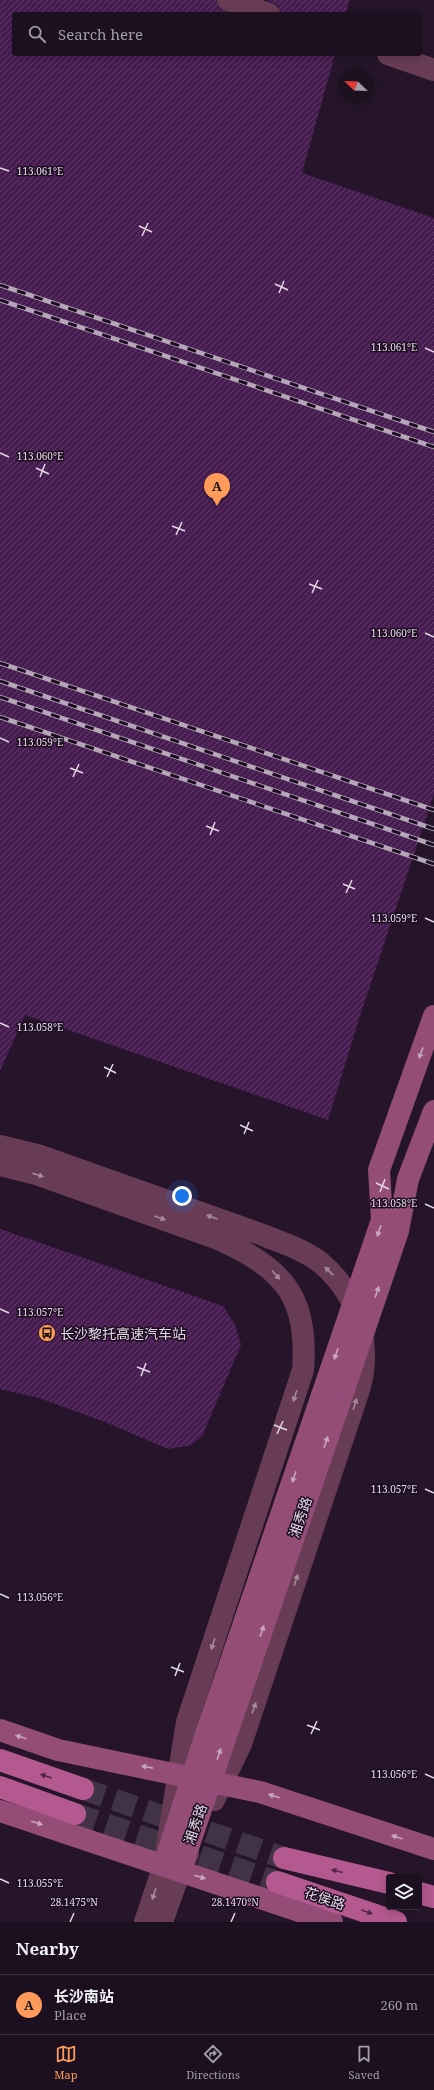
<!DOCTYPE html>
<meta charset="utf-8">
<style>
:root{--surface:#1c1020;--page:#291e2d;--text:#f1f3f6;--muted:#a09da5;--line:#3a303e;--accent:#ff9b5a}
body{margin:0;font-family:"Noto Serif","Noto Sans SC",serif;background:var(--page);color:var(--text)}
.controls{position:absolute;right:12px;bottom:12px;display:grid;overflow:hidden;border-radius:4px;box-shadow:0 2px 10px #0003}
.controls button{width:36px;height:36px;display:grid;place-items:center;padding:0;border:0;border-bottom:1px solid var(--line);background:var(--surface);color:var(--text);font:20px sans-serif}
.compass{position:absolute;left:338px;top:68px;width:36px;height:36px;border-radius:50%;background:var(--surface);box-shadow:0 2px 10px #0003;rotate:293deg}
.you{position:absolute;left:182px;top:1196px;width:14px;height:14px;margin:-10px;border:3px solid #fff;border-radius:50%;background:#1a73e8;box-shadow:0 0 0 6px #1a73e833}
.badge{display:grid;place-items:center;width:26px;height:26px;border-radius:50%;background:var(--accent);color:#111;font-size:13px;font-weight:700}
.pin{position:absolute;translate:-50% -33px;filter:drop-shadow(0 1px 2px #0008)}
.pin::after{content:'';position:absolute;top:21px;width:14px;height:12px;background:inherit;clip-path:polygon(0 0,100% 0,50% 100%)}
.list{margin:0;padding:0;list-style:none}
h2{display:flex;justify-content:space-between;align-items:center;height:52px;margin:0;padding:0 16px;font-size:17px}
h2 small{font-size:13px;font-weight:400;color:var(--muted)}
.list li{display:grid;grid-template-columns:26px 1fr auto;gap:12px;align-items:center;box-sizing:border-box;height:60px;padding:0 16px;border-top:1px solid var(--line)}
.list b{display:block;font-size:15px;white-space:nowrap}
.list p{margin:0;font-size:13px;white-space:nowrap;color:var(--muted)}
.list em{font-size:13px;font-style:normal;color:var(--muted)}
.icon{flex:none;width:22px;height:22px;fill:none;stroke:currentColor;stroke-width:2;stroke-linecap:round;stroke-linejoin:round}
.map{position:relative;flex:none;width:434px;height:1922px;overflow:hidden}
.search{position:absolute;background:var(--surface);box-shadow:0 2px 10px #0003;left:12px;right:12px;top:12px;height:44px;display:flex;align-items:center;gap:10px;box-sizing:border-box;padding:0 14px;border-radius:4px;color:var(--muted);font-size:15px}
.sheet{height:112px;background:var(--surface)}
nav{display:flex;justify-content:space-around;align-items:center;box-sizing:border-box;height:56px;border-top:1px solid var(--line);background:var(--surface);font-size:11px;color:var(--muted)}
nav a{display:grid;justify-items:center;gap:2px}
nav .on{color:var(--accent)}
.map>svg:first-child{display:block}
</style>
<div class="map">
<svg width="434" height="1922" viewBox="0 0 434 1922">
<defs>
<pattern id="building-hatch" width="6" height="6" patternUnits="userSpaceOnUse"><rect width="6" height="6" fill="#471d51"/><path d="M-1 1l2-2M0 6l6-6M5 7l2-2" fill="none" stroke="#613d6a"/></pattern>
</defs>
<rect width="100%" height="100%" fill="#26152a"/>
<path fill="url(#building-hatch)" d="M 0,0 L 216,0 L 219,8 L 230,14 L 14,14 L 14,54 L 335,54 L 302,173 L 434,218 L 434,794 L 358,1022 L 328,1120 L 25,1015 L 0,1071 Z
M 267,0 L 350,0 L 345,14 L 281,14 L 278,6 Z
M 0,1229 L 223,1306 L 235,1325 L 241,1345 L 202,1436 L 191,1445 L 168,1449 L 105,1422 L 39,1398 L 0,1389 Z"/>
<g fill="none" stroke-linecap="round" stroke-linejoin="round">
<path stroke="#423246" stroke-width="22" stroke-dasharray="22 11" stroke-linecap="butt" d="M 83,1789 L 284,1858
M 75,1814 L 277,1882"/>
<path stroke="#693c56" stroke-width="22" d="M 228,0 L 269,14
M 388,54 L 434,70
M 0,1146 L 41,1156 L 263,1235 C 282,1243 305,1250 321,1263 C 354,1291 368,1330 363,1372 C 362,1383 357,1395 354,1405 L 241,1744 L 214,1800
M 0,1165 L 36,1174 L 218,1239 C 283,1268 309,1297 303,1370 L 187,1722 L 164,1865 L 145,1922
M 162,1922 L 180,1871 L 188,1854"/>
<path stroke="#934d76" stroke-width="22" d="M 0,1730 L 58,1750 L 260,1792 L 434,1849
M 0,1811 L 332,1922
M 164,1865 L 206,1734 L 382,1220 L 379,1170 L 434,1016
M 180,1871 L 398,1231 L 408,1179 L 434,1111"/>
<path stroke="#b4598f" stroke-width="22" d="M 0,1760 L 83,1789
M 0,1787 L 75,1814
M 284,1858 L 389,1883
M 277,1882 L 396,1922
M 419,1893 L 434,1897"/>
<defs>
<path id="rail" d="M 0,285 L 434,432
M 0,300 L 434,447
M 0,663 L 434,810
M 0,681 L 434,829
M 0,697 L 434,845
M 0,717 L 434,864"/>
</defs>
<use href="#rail" stroke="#b4a8b8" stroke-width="4.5"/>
<use href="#rail" stroke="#1c0c20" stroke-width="3" stroke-dasharray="9" stroke-linecap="butt"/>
</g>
<defs><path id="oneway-solid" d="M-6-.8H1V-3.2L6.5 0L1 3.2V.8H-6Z"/></defs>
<g fill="#c7a7bf">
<use href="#oneway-solid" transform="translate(421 1053) rotate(110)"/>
<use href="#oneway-solid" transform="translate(379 1231) rotate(109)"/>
<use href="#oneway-solid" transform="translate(377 1292) rotate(-71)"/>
<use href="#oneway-solid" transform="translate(336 1354) rotate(109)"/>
<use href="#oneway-solid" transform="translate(326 1442) rotate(-71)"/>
<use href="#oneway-solid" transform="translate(294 1477) rotate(109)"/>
<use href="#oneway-solid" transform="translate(262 1631) rotate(-71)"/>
<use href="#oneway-solid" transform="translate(21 1737) rotate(-162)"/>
<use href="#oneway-solid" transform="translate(219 1754) rotate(-72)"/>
<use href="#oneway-solid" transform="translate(147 1767) rotate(-169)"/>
<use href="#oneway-solid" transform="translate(274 1796) rotate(-163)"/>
<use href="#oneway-solid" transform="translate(37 1823) rotate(18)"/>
<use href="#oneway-solid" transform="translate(397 1837) rotate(-161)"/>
<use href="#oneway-solid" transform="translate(200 1877) rotate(18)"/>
</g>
<g fill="#a68a9e">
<use href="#oneway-solid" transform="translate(38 1175) rotate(17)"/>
<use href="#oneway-solid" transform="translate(212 1217) rotate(-160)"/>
<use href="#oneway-solid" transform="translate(160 1218) rotate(20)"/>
<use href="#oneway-solid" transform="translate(329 1271) rotate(-136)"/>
<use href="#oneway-solid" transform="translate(276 1275) rotate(48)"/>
<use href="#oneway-solid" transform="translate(295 1396) rotate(108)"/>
<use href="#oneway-solid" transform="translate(355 1404) rotate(-73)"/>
<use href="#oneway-solid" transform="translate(296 1580) rotate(-72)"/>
<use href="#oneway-solid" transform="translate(213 1644) rotate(108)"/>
<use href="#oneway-solid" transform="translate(254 1708) rotate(-71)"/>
<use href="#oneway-solid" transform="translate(154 1894) rotate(109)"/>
</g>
<g fill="#512747">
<use href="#oneway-solid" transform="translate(46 1776) rotate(-161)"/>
<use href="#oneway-solid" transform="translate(337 1871) rotate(-166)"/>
<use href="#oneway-solid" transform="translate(367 1912) rotate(19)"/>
</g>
<path fill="none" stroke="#e3d8e6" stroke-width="1.5" d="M 0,168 L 9,171M 139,226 L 152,232M 142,236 L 148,223M 275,284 L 288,290M 279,293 L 284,281M 425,348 L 434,352M 0,453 L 9,457M 36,468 L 49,474M 40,477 L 45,464M 172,526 L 185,531M 176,535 L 182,522M 309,584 L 322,589M 312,593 L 318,580M 425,633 L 434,637M 0,738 L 9,742M 70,768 L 83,773M 73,777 L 79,764M 206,826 L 219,831M 210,835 L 215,822M 343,884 L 355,889M 346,893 L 352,880M 425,918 L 434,922M 0,1023 L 9,1027M 104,1067 L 116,1073M 107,1077 L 113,1064M 240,1125 L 253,1131M 244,1134 L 249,1122M 376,1183 L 389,1189M 380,1192 L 385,1179M 425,1204 L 434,1208M 0,1309 L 9,1313M 137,1367 L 150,1372M 141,1376 L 146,1363M 274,1425 L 287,1430M 277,1434 L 283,1421M 425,1489 L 434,1493M 0,1594 L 9,1598M 171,1667 L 184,1672M 175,1676 L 180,1663M 307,1725 L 320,1730M 311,1734 L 317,1721M 425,1774 L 434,1778M 0,1879 L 9,1883M 70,1922 L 74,1913M 231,1922 L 235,1913"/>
<defs>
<symbol id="bus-disc" viewBox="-11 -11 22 22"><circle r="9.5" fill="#ff9b5a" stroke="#1c0c20"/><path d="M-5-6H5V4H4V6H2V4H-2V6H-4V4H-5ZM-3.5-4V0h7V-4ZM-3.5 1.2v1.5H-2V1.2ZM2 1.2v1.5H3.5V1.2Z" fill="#111"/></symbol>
</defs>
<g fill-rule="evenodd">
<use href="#bus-disc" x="37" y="1323" width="20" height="20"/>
</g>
<g text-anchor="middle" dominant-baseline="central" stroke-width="3" stroke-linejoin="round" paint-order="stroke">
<g font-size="14" fill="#e3d8e6" stroke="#1c0c20" text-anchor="start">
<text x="60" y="1333">长沙黎托高速汽车站</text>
</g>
<g font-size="14" fill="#e3d8e6" stroke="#1c0c20">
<text transform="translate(300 1517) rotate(-71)">湘秀路</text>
<text transform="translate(195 1824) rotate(-71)">湘秀路</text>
<text transform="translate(325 1898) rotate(19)">花侯路</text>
</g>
</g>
<g font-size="10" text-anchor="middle" fill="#e3d8e6" stroke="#1c0c20" stroke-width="3" stroke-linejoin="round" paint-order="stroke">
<text x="40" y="175">113.061°E</text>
<text x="394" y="351">113.061°E</text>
<text x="40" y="460">113.060°E</text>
<text x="394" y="637">113.060°E</text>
<text x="40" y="746">113.059°E</text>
<text x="394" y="922">113.059°E</text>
<text x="40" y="1031">113.058°E</text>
<text x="394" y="1207">113.058°E</text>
<text x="40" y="1316">113.057°E</text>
<text x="394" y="1493">113.057°E</text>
<text x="40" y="1601">113.056°E</text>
<text x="394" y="1778">113.056°E</text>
<text x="40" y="1887">113.055°E</text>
<text x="74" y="1906">28.1475°N</text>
<text x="235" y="1906">28.1470°N</text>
</g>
</svg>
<div class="controls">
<button><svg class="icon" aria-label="layers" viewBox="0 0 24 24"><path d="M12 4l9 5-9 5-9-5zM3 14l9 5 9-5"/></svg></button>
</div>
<svg class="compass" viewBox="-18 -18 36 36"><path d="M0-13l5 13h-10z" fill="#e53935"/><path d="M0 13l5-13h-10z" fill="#a09da5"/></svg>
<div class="you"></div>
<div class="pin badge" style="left:217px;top:506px">A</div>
<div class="search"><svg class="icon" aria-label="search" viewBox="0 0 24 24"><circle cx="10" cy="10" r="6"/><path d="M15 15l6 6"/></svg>Search here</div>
</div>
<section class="sheet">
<h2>Nearby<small></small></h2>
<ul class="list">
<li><span class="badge">A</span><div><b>长沙南站</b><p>Place</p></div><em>260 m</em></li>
</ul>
</section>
<nav>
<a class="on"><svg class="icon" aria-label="map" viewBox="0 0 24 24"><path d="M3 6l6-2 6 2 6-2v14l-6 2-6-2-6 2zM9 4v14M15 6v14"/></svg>Map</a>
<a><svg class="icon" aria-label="directions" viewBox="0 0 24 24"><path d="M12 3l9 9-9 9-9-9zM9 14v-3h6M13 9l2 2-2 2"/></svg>Directions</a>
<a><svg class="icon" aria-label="saved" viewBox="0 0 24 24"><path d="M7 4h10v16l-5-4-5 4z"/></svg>Saved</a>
</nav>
